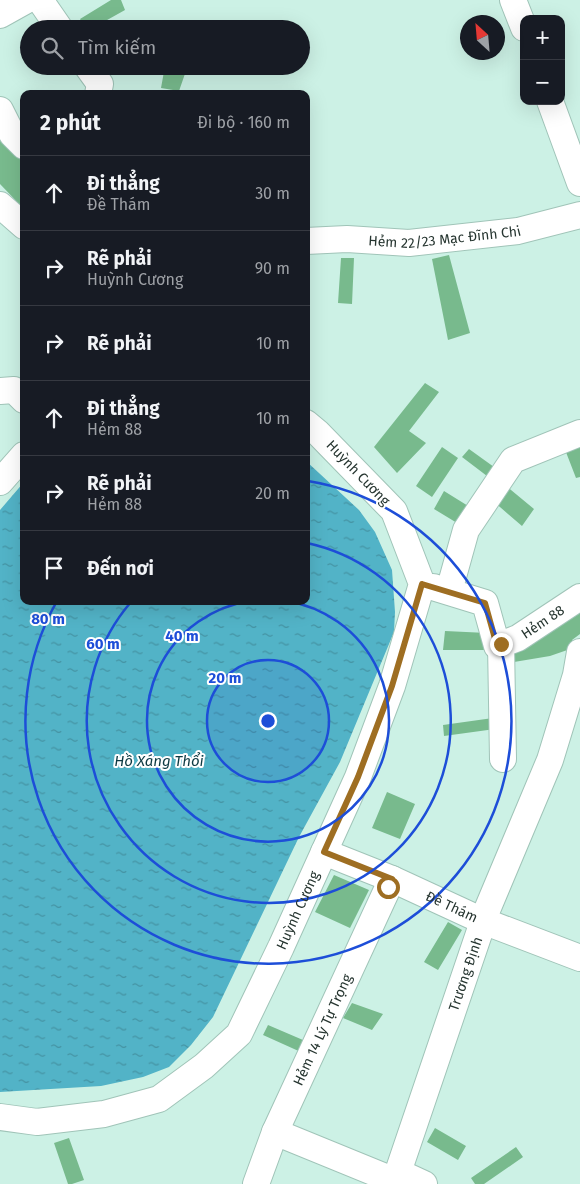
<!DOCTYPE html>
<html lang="vi">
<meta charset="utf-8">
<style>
:root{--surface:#171b24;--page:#242831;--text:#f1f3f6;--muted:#9ea1a6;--line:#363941}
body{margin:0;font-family:"Fira Sans",sans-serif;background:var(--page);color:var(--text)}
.controls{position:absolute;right:15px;top:15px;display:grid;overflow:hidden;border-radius:10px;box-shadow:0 5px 20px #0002}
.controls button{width:45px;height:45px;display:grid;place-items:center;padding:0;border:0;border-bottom:1px solid var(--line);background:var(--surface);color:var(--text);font:25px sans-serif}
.compass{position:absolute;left:460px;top:15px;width:45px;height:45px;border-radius:50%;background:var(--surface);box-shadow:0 5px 20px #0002;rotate:334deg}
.stop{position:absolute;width:15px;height:15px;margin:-11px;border:4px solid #9e6e22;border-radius:50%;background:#fff}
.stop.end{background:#9e6e22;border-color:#fff;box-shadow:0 1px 5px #0008}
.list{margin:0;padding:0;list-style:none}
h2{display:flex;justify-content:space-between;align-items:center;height:65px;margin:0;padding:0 20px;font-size:21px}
h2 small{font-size:16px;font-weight:400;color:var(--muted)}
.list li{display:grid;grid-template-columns:32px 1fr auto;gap:15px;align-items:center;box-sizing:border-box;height:75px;padding:0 20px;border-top:1px solid var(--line)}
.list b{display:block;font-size:19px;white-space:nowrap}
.list p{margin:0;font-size:16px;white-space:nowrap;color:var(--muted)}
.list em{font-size:16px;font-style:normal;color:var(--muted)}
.icon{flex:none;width:28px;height:28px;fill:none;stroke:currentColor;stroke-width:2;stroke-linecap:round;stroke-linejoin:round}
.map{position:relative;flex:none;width:580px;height:1184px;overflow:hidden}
.search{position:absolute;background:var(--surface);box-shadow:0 5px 20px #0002;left:20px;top:20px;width:290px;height:55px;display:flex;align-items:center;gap:12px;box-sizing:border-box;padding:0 18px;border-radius:28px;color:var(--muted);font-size:19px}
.panel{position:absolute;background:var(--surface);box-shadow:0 5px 20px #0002;left:20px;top:90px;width:290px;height:515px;border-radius:10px}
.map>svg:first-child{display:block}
</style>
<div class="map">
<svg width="580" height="1184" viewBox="0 0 580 1184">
<defs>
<pattern id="water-ripples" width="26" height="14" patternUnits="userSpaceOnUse" patternTransform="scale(1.25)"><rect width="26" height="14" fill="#52b3c7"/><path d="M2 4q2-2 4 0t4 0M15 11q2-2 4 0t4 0" fill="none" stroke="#4492a2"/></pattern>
</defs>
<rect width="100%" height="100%" fill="#ccf1e5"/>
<path fill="url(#water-ripples)" d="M 306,461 L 359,510 L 375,532 L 392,570 L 395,612 L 394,632 L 340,762 L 299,837 L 213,1017 L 191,1045 L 169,1067 L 143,1077 L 101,1086 L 0,1092 L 0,510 L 24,482 L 24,601 L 306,601 Z"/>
<path fill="#78ba8d" d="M 111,0 L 121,0 L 125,10 L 91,29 L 86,29 L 80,19 Z
M 165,66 L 178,66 L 187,68 L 179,91 L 161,88 Z
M 0,130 L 24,154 L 24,209 L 0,184 Z
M 449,255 L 470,333 L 448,340 L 432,259 Z
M 341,258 L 354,258 L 352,304 L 338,303 Z
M 425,383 L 439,392 L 409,431 L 426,443 L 397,473 L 374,447 Z
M 580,441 L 580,477 L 576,478 L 564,447 Z
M 442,447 L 458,458 L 432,497 L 416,486 Z
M 469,449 L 494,467 L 487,476 L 462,457 Z
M 505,485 L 534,509 L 522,526 L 493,501 Z
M 444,491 L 473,509 L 462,526 L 434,509 Z
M 580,602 L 580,634 L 572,640 L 576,647 L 550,656 L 508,663 L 506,648 Z
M 445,631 L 487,633 L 488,650 L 443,650 Z
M 493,718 L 495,729 L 444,736 L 443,725 Z
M 387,792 L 415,804 L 400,839 L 372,828 Z
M 334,875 L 369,890 L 350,928 L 315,912 Z
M 448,922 L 462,930 L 438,970 L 424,962 Z
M 352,1003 L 383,1014 L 372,1030 L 343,1018 Z
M 268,1025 L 310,1043 L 303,1053 L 263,1035 Z
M 435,1128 L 466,1146 L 458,1160 L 427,1142 Z
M 69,1138 L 84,1180 L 72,1184 L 68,1184 L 54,1143 Z
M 516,1147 L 523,1157 L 484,1184 L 475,1184 L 471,1178 Z"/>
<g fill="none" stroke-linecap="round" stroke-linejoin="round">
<defs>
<g id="minor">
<path d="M 40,0 L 60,29"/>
<path d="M 513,0 L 524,28"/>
<path d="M 0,15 L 27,0"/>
<path d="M 87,66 L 100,84 L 98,94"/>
<path d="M 550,101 L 580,183"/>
<path d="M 0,110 L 12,134 L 24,146"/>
<path d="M 0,205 L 24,226"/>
<path id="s1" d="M 306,241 L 347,239 L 409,243 L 518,231 L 580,215"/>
<path d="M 0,391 L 14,390 L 24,400"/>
<path d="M 0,482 L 24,455"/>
<path id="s2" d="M 433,587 L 485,603 L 497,646 L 518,638 L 580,597"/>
<path d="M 449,591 L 466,530 L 513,460 L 580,433"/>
<path d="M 501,644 L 503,759"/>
<path id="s3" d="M 324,852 L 392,879 L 483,921 L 580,958"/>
<path id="s4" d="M 0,1117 L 37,1122 L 104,1114 L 159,1099 L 204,1066 L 239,1034 L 281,947 L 358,777 L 392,686 L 422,584 L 394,511 L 318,433 L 306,423"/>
<path d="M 275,1132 L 395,1181"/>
<path d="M 398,1172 L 424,1184"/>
<path id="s5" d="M 256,1184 L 275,1132 L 392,879"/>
<path id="s6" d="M 394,1184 L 487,910 L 550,760 L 576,675 L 580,652"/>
</g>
</defs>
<use href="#minor" stroke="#a0c4b8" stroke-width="28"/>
<use href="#minor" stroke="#fff" stroke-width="26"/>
</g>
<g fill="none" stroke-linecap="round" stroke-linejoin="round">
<path stroke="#9e6e22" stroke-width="6" d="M 388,887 L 392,879 L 324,852 L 358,777 L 392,686 L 422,584 L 485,603 L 497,646 L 501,644"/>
</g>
<circle cx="268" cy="721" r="61" fill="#1d4ed8" fill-opacity=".12"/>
<g fill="none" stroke="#1d4ed8" stroke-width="2.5">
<circle cx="268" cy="721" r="61"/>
<path d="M286 601A121 121 0 1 1 250 601"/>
<path d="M307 543A182 182 0 1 1 131 602"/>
<path d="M308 481A243 243 0 1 1 57 601"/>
</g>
<g text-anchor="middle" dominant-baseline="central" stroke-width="4" stroke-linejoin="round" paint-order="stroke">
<g font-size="14" fill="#263530" stroke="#fff">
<text stroke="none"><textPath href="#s1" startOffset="139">Hẻm 22/23 Mạc Đĩnh Chi</textPath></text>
<text transform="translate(358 473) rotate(46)">Huỳnh Cương</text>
<text stroke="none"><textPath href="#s2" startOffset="151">Hẻm 88</textPath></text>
<text stroke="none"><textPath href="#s3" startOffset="139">Đề Thám</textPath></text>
<text stroke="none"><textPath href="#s4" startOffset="402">Huỳnh Cương</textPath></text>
<text stroke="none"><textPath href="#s6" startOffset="222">Trương Định</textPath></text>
<text stroke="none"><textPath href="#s5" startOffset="168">Hẻm 14 Lý Tự Trọng</textPath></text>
</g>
<g font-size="15" font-style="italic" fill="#0d3a43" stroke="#fff">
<text x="159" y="761">Hồ Xáng Thổi</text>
</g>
</g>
<circle cx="268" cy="721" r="8" fill="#1d4ed8" stroke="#fff" stroke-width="2.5"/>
<g font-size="15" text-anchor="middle" font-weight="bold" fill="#1d4ed8" stroke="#fff" stroke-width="4" stroke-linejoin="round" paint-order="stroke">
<text x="48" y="624">80 m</text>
<text x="182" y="641">40 m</text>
<text x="103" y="649">60 m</text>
<text x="225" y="683">20 m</text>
</g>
</svg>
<div class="controls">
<button>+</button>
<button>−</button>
</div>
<svg class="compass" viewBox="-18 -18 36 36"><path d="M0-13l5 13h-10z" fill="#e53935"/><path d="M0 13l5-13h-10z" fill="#9ea1a6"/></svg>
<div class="stop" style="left:388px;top:887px"></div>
<div class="stop end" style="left:501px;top:644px"></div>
<div class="search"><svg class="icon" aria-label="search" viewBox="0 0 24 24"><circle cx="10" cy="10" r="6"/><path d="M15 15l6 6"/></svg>Tìm kiếm</div>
<section class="panel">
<h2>2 phút<small>Đi bộ · 160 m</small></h2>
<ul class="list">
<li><svg class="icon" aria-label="ahead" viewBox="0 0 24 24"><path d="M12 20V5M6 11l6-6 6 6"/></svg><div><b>Đi thẳng</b><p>Đề Thám</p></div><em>30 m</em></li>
<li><svg class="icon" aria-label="right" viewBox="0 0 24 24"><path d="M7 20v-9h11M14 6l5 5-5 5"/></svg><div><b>Rẽ phải</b><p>Huỳnh Cương</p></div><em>90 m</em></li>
<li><svg class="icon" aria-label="right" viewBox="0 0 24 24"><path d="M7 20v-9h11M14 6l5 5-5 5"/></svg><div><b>Rẽ phải</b></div><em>10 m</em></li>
<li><svg class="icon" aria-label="ahead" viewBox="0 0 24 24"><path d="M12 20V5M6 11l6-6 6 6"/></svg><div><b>Đi thẳng</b><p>Hẻm 88</p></div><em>10 m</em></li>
<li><svg class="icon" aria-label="right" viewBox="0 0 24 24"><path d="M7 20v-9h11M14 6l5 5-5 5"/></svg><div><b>Rẽ phải</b><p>Hẻm 88</p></div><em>20 m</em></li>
<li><svg class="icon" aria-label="arrive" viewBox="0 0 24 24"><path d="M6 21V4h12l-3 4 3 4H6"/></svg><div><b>Đến nơi</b></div></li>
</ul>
</section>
</div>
